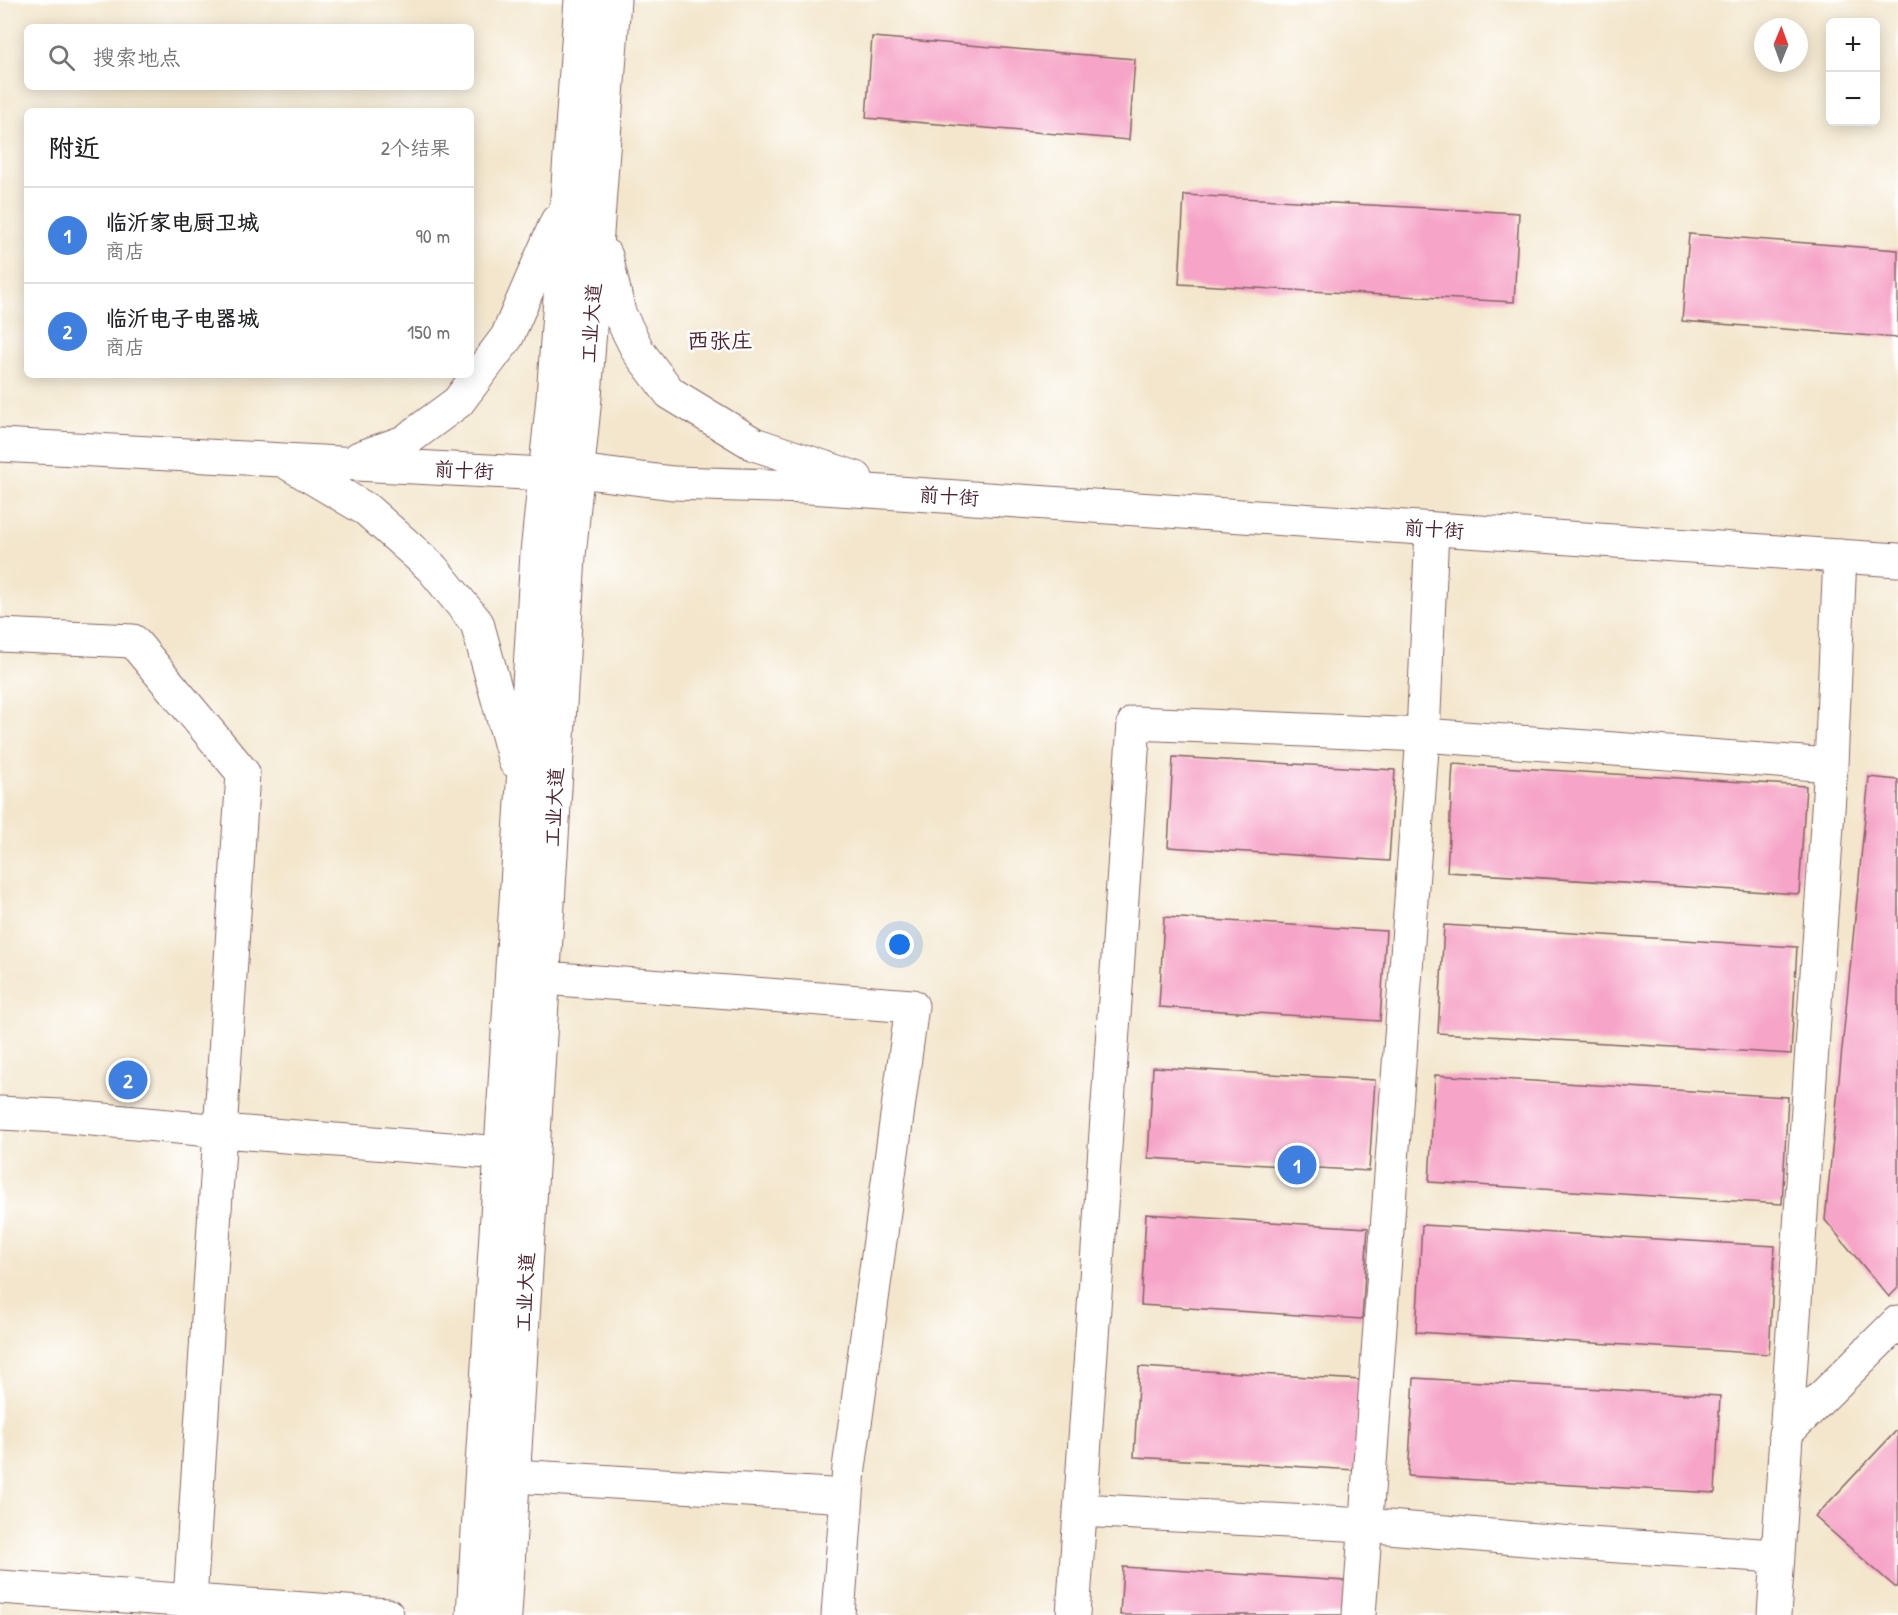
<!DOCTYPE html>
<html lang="zh">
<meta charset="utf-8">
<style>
body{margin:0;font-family:"Patrick Hand","LXGW WenKai TC",sans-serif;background:#f6f6f6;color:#202124}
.controls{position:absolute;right:18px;top:18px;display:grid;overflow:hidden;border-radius:9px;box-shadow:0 3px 15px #0003}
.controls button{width:54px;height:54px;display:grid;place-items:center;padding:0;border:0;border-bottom:2px solid #e0e0e0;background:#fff;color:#202124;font:30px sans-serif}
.compass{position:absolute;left:1754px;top:18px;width:54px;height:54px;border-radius:50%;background:#fff;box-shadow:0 3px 15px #0003;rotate:1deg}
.you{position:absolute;left:900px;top:945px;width:21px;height:21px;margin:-15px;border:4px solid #fff;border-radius:50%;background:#1a73e8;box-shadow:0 0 0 9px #1a73e833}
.badge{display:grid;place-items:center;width:39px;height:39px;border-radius:50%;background:#d1495b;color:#fff;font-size:20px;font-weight:700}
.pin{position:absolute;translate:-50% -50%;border:3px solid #fff;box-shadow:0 2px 6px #0006}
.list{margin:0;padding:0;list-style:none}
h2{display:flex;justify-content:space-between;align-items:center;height:78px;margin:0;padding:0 24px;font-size:26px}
h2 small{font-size:20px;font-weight:400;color:#757577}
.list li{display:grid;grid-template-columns:39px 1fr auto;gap:18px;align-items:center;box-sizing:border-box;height:96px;padding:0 24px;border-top:2px solid #e0e0e0}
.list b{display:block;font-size:22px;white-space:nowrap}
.list p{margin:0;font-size:20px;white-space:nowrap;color:#757577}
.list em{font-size:20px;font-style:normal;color:#757577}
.icon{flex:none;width:33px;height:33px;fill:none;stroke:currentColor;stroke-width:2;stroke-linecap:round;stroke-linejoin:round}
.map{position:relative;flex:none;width:1898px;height:1615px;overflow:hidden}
.search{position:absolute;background:#fff;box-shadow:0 3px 15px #0003;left:24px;top:24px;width:450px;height:66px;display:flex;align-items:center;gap:15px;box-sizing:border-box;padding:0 21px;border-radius:9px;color:#757577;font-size:22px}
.panel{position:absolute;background:#fff;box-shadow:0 3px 15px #0003;left:24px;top:108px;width:450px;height:270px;border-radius:9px}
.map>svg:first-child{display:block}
.building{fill:#f6a4c7}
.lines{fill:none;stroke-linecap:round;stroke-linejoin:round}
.minor-casing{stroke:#856563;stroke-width:35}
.major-casing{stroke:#856563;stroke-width:35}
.minor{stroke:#fff;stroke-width:33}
.major{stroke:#fff;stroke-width:33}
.labels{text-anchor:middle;stroke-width:5;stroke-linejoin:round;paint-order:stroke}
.street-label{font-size:20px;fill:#4a1f2b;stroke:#fff}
.quarter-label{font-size:22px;fill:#4a1f2b;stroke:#fff}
</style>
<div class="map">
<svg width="1898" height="1615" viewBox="0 0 1898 1615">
<rect width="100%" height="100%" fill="#fff"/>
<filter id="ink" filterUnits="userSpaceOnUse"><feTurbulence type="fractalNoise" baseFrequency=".0167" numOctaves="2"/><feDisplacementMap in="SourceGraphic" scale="12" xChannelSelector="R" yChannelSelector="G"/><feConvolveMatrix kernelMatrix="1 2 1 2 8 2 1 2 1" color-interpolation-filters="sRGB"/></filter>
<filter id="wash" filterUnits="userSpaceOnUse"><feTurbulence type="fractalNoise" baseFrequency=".008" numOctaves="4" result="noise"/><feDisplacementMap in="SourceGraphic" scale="24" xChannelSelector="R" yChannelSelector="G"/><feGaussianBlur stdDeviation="1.35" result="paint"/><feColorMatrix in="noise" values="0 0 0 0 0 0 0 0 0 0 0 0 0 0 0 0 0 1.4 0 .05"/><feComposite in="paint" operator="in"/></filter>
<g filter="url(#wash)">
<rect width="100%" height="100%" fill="#f3e6cc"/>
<g id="blocks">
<path class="building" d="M872,37L1135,59L1129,140L866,118Z
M1184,195L1519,213L1514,302L1179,284Z
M1689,234L1898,250V338L1682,321Z
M1173,757L1395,770L1389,861L1168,847Z
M1453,764L1806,786L1799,894L1447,872Z
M1869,777L1898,780V1288L1889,1297L1825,1220Z
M1164,917L1386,931L1380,1021L1159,1007Z
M1444,925L1797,947L1791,1054L1438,1033Z
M1153,1067L1375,1080L1369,1171L1148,1158Z
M1435,1075L1788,1097L1782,1204L1429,1182Z
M1146,1214L1368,1228L1362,1319L1141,1305Z
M1422,1225L1775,1246L1769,1354L1416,1332Z
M1139,1367L1361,1380L1355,1470L1134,1457Z
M1414,1378L1720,1396L1715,1493L1408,1476Z
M1898,1429V1587H1895L1815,1517Z
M1123,1567L1345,1581L1343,1615H1120Z"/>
</g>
</g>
<g filter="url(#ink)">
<use href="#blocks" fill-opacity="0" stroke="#856563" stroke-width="1.5"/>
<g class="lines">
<g class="minor-casing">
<path id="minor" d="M0,635L133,641L243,773L190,1600
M544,978L912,1006L849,1468L838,1615
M0,1113L60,1116L221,1131L501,1153
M1785,1434L1898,1322
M514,1476L847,1496
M1080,1510L1365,1525L1572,1543L1777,1556
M0,1587L387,1615
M1073,1615L1134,723L1423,735L1831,765
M1359,1615L1423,735L1432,529
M1774,1615L1831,765L1840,556"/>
</g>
<g class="major-casing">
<path id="major" d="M606,256L619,313L638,351L670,393L754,444L856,478
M0,445L545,474L578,471L673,483L809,487L1898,560
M359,458L404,442L458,402L507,337L557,221
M286,462L367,510L432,568L477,623L515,761
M473,1615L537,553L553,398L581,0
M505,1615L569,556L585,397L614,0"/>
</g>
<use href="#minor" class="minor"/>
<use href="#major" class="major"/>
</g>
</g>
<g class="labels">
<g class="street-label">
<text transform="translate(591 323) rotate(-86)" y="7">工业大道</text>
<text transform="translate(464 470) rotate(3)" y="7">前十街</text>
<text transform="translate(949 496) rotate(4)" y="7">前十街</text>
<text transform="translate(1434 529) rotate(4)" y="7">前十街</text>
<text transform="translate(554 807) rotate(-87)" y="7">工业大道</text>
<text transform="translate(525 1292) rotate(-87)" y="7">工业大道</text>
</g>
<g class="quarter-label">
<text x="720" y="348">西张庄</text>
</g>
</g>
</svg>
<div class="controls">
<button>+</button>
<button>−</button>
</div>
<svg class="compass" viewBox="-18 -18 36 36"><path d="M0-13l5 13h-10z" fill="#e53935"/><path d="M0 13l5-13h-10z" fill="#757577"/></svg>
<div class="you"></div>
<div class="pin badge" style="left:1297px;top:1165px;background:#3f7fe0">1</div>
<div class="pin badge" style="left:128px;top:1080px;background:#3f7fe0">2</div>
<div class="search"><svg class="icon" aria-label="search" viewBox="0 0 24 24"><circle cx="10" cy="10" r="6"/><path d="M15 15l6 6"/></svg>搜索地点</div>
<section class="panel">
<h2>附近<small>2个结果</small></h2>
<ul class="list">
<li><span class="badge" style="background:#3f7fe0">1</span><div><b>临沂家电厨卫城</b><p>商店</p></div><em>90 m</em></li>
<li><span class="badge" style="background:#3f7fe0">2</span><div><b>临沂电子电器城</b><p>商店</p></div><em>150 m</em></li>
</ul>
</section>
</div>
